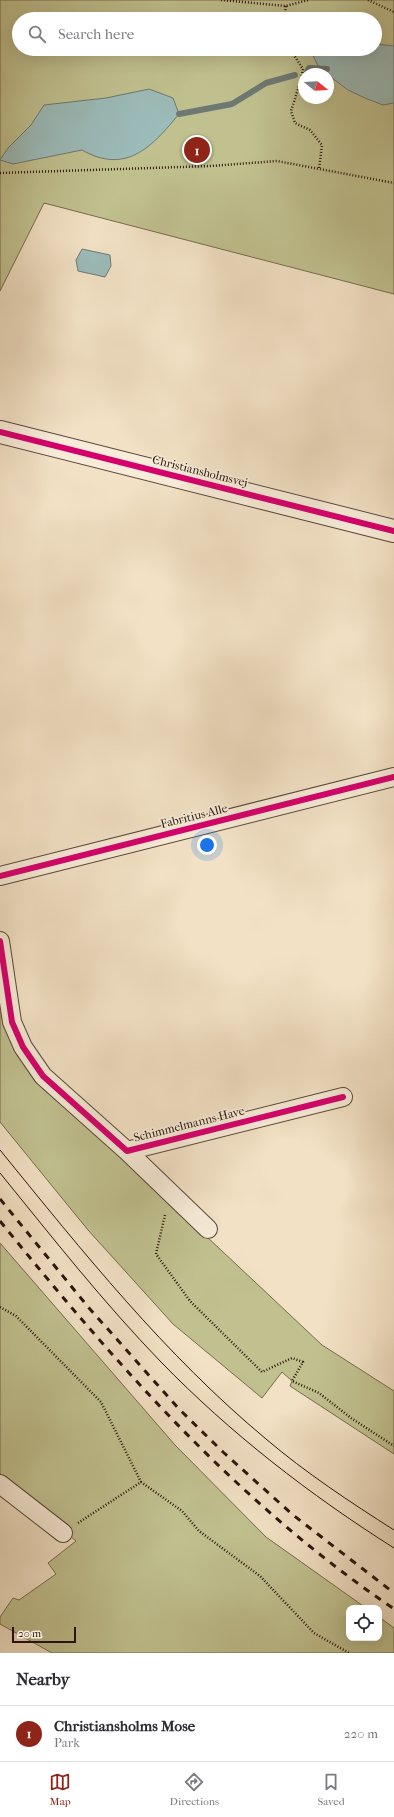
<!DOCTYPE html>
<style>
body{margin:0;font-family:"IM FELL French Canon",serif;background:#f7f7f7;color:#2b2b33}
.controls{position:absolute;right:12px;bottom:12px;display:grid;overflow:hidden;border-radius:8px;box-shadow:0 4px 16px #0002}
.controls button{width:36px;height:36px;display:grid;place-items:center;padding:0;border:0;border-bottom:1px solid #e1e1e2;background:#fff;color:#2b2b33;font:20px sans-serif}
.compass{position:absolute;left:298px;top:68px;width:36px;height:36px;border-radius:50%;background:#fff;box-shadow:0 4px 16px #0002;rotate:108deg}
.scale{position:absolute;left:12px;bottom:10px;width:64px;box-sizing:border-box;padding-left:4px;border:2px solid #2a150b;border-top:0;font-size:11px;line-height:14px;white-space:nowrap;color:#2a150b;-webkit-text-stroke:3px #f7ecd9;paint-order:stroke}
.you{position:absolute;left:207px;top:845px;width:14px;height:14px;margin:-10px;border:3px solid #fff;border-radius:50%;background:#1a73e8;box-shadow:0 0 0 6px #1a73e833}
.badge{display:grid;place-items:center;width:26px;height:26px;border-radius:50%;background:#8f2418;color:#fff;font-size:13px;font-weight:700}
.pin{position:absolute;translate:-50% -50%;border:2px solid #fff;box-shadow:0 1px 4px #0006}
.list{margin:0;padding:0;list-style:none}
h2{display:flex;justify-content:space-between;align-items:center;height:52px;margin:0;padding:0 16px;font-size:17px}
h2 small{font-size:13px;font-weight:400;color:#7c7c81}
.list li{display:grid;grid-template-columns:26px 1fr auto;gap:12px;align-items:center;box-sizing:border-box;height:56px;padding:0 16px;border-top:1px solid #e1e1e2}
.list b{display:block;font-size:15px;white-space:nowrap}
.list p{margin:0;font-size:13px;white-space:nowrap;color:#7c7c81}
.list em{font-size:13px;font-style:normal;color:#7c7c81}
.icon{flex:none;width:22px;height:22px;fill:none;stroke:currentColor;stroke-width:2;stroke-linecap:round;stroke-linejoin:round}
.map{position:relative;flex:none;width:394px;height:1653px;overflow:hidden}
.search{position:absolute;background:#fff;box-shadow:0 4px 16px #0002;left:12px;right:12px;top:12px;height:44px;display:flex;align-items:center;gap:10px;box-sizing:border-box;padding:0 14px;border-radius:22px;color:#7c7c81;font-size:15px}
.sheet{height:108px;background:#fff}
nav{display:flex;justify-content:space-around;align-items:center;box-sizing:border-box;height:56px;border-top:1px solid #e1e1e2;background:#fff;font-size:11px;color:#7c7c81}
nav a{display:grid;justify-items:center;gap:2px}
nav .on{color:#8f2418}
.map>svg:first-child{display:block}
.green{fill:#c1c190;stroke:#766b4e;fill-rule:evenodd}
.water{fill:#9cbcba;stroke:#6e7974}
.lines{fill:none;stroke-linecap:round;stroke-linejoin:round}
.stream{stroke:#6e7974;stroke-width:6}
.minor-casing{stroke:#5c483a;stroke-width:20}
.tertiary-casing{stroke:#5c483a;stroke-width:24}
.path{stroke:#2a150b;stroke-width:2.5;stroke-dasharray:1 2;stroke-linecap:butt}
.minor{stroke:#f7ecd9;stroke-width:18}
.tertiary{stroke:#f7ecd9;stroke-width:22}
.tram{stroke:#2a150b;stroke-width:1}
.rail{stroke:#2a150b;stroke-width:3;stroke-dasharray:7 7;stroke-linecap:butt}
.cycleway-casing{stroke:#f7ecd9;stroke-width:8}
.cycleway{stroke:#d6006c;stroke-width:6}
.labels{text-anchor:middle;stroke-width:3;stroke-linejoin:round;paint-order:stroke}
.street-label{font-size:12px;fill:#2a150b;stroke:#f7ecd9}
</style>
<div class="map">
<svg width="394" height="1653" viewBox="0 0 394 1653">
<rect width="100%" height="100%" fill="#f2e1c5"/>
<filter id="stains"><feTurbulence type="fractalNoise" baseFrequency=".005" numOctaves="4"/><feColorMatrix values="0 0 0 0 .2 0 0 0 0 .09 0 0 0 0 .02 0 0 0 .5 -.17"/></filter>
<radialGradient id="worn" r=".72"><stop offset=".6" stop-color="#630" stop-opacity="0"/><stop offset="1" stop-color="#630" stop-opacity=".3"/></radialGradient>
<path class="green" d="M0,0H394V294L44,203L0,291ZM19,19H375V49H19ZM304,74H328V98H304Z
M0,1012H2L17,1055L42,1088L122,1157L322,1345L394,1391V1454L290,1386L292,1381L282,1372L262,1398L173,1324L88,1230L0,1122Z
M0,1243L175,1445L266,1537L366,1608H349V1638H379V1617L394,1628V1653H52L0,1624V1617L13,1598L19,1600L56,1574L48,1563L76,1541L0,1477Z"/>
<path class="water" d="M375,44L394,46V103L383,105L365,98L348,90L319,68L310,49H375Z
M149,89L173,98L179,114C152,147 126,175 82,150L13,164L0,160L8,148L31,125L44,105L106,98Z
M82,249L110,255L111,266L105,277L78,271L76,260Z"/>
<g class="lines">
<path class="stream" d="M306,74L309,68L327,69
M179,114L232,104L266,83L295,75"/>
<g class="minor-casing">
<path id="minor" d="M0,876L394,777
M0,941L12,1022L23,1047L43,1076L127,1151L343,1097
M127,1151L208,1229
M0,1484L63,1533"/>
</g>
<g class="tertiary-casing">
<path id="tertiary" d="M0,432L394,531"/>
</g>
<path class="path" d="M221,0L286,6L308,0
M368,0L394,12
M284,19L286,6
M290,49L303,69L301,80L291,111L295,123L310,130L322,145L319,169
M0,173L211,166L277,161L394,183
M165,1215L156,1254L190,1301L262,1372L292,1358L303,1362L292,1381L319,1393L351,1418L394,1446
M0,1307L16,1316L101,1402L141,1482
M78,1523L141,1482L182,1511L199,1531L260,1576L314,1633L349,1653"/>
<use href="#minor" class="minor"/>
<use href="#tertiary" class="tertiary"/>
<path class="tram" d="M0,1150C83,1252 165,1355 266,1439C306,1473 350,1502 394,1530
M0,1173C52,1237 103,1302 161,1362C230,1433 310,1495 394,1548"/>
<path class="rail" d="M0,1199L89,1308L179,1409L223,1452L293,1515L394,1593
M0,1221C119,1368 237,1502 394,1609"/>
<g class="cycleway-casing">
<path id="cycleway" d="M0,432L394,531
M0,876L394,777
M0,941L12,1022L23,1047L43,1076L127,1151L343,1097"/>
</g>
<use href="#cycleway" class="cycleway"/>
</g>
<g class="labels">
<g class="street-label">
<text transform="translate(200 471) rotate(14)" y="4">Christiansholmsvej</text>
<text transform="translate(194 816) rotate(-14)" y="4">Fabritius Alle</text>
<text transform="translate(189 1124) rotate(-14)" y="4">Schimmelmanns Have</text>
</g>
</g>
<rect width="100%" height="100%" filter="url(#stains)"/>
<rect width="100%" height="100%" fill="url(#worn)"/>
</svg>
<div class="controls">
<button><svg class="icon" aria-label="locate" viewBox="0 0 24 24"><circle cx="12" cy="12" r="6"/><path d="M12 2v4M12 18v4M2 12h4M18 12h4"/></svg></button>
</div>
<svg class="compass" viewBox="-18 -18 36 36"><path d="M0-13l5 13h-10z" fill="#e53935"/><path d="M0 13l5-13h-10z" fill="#7c7c81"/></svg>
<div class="scale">20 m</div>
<div class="you"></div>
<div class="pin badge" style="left:197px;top:150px">1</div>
<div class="search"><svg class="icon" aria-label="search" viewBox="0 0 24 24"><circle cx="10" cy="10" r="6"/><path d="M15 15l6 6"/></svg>Search here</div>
</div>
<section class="sheet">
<h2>Nearby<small></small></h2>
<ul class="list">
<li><span class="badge">1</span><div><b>Christiansholms Mose</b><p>Park</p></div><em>220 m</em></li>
</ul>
</section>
<nav>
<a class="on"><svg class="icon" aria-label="map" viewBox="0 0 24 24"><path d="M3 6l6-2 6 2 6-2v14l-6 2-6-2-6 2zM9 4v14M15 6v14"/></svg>Map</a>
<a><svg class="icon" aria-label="directions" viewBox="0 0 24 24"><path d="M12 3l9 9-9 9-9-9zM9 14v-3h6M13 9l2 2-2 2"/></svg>Directions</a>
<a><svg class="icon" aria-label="saved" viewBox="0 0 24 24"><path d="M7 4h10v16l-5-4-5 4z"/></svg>Saved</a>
</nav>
